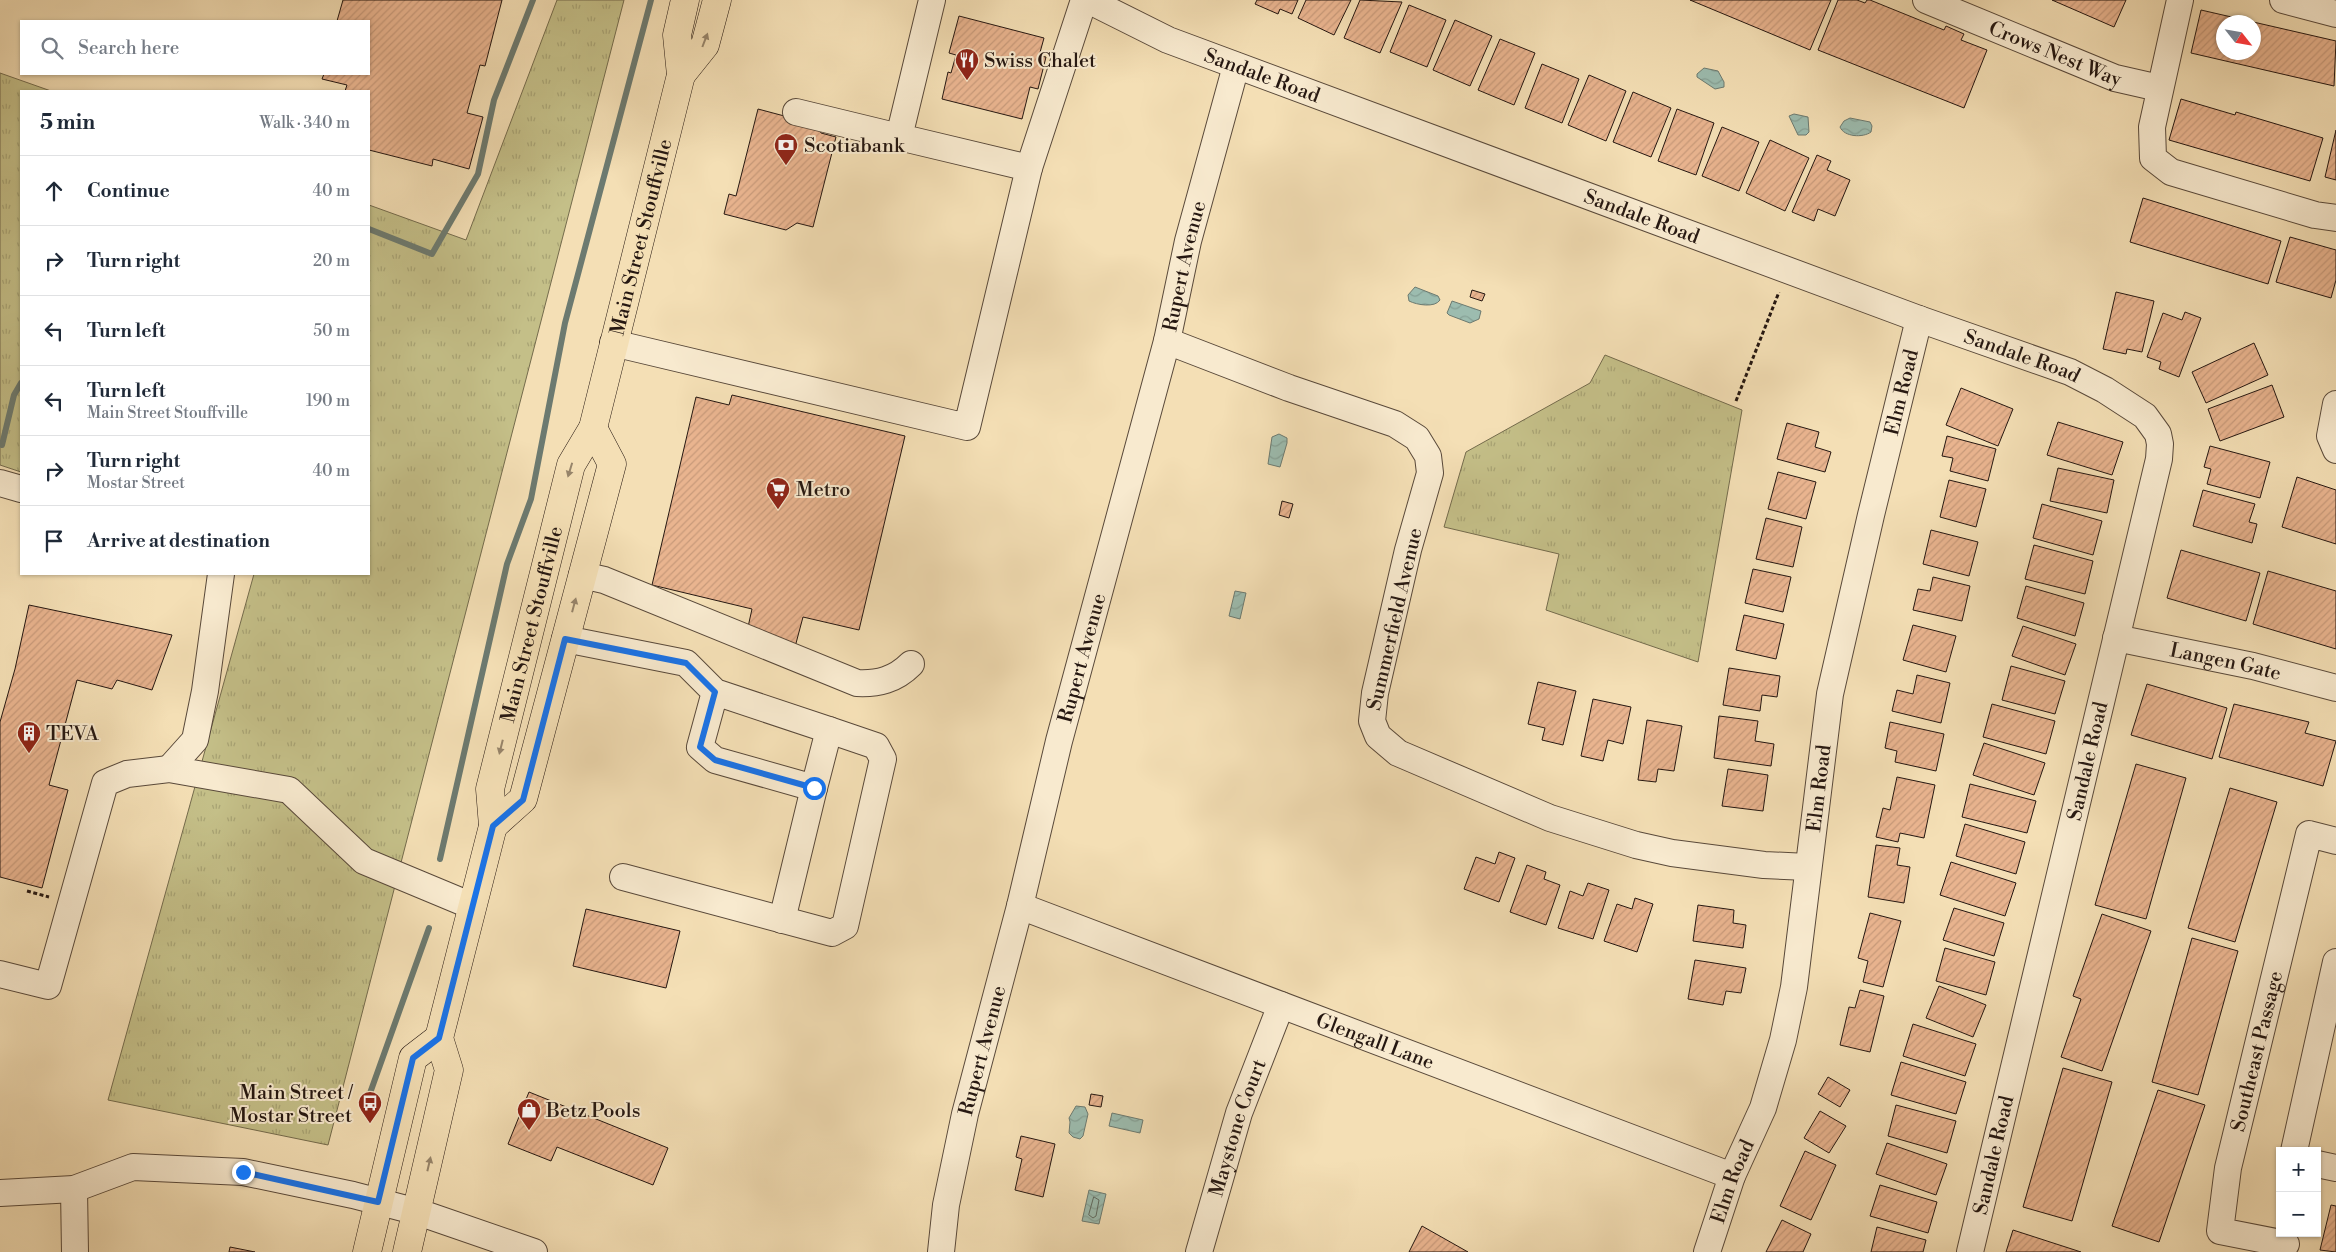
<!DOCTYPE html>
<meta charset="utf-8">
<style>
body{margin:0;font-family:"Libre Bodoni",serif;background:#f6f6f7;color:#1f2937}
.controls{position:absolute;right:15px;bottom:15px;display:grid;overflow:hidden;border-radius:0px;box-shadow:0 1px 4px #0004}
.controls button{width:45px;height:45px;display:grid;place-items:center;padding:0;border:0;border-bottom:1px solid #e0e1e3;background:#fff;color:#1f2937;font:25px sans-serif}
.compass{position:absolute;left:2216px;top:15px;width:45px;height:45px;border-radius:50%;background:#fff;box-shadow:0 1px 4px #0004;rotate:121deg}
.stop{position:absolute;width:15px;height:15px;margin:-11px;border:4px solid #1a73e8;border-radius:50%;background:#fff}
.stop.end{background:#1a73e8;border-color:#fff;box-shadow:0 1px 5px #0008}
.list{margin:0;padding:0;list-style:none}
h2{display:flex;justify-content:space-between;align-items:center;height:65px;margin:0;padding:0 20px;font-size:21px}
h2 small{font-size:16px;font-weight:400;color:#747a83}
.list li{display:grid;grid-template-columns:32px 1fr auto;gap:15px;align-items:center;box-sizing:border-box;height:70px;padding:0 20px;border-top:1px solid #e0e1e3}
.list b{display:block;font-size:19px;white-space:nowrap}
.list p{margin:0;font-size:16px;white-space:nowrap;color:#747a83}
.list em{font-size:16px;font-style:normal;color:#747a83}
.icon{flex:none;width:28px;height:28px;fill:none;stroke:currentColor;stroke-width:2;stroke-linecap:round;stroke-linejoin:round}
.map{position:relative;flex:none;width:2336px;height:1252px;overflow:hidden}
.search{position:absolute;background:#fff;box-shadow:0 1px 4px #0004;left:20px;top:20px;width:350px;height:55px;display:flex;align-items:center;gap:12px;box-sizing:border-box;padding:0 18px;border-radius:0px;color:#747a83;font-size:19px}
.panel{position:absolute;background:#fff;box-shadow:0 1px 4px #0004;left:20px;top:90px;width:350px;height:485px;border-radius:0px}
.map>svg:first-child{display:block}
.grass{fill:url(#grass-tufts);stroke:#746b4c}
.water{fill:url(#water-waves);stroke:#6c7a70}
.lines{fill:none;stroke-linecap:round;stroke-linejoin:round}
.shore{stroke:#606a60;stroke-width:1}
.stream{stroke:#6c7a70;stroke-width:6}
.building{fill:url(#building-hatch);stroke:#251711;fill-rule:evenodd}
.minor-casing{stroke:#59493a;stroke-width:28}
.major-casing{stroke:#251711;stroke-width:29}
.path{stroke:#251711;stroke-width:3;stroke-dasharray:4 2.5;stroke-linecap:butt}
.minor{stroke:#f8eacf;stroke-width:26}
.major{stroke:#f4dfb5;stroke-width:28}
.oneway{fill:#97856b}
.route{stroke:#1a73e8;stroke-width:6}
.labels{text-anchor:middle;stroke-width:4;stroke-linejoin:round;paint-order:stroke}
.street-label{font-size:20px;fill:#251711;stroke:#f8eacf}
.poi-label{font-size:20px;fill:#251711;stroke:#f8eacf;text-anchor:start}
</style>
<div class="map">
<svg width="2336" height="1252" viewBox="0 0 2336 1252">
<defs>
<pattern id="grass-tufts" width="24" height="20" patternUnits="userSpaceOnUse" patternTransform="scale(1.25)"><rect width="24" height="20" fill="#c4bf88"/><path d="M3 7l-1-3M5 7V3M7 7l1-3M15 17l-1-3M17 17v-4M19 17l1-3" fill="none" stroke="#a8a374"/></pattern>
<pattern id="water-waves" width="16" height="10" patternUnits="userSpaceOnUse" patternTransform="scale(1.25)"><rect width="16" height="10" fill="#9cbcaf"/><path d="M0 5q4-4 8 0t8 0" fill="none" stroke="#86a196"/></pattern>
<pattern id="building-hatch" width="6" height="6" patternUnits="userSpaceOnUse" patternTransform="scale(1.25)"><rect width="6" height="6" fill="#e9b48f"/><path d="M-1 1l2-2M0 6l6-6M5 7l2-2" fill="none" stroke="#c89a7a"/></pattern>
</defs>
<rect width="100%" height="100%" fill="#f4dfb5"/>
<filter id="stains"><feTurbulence type="fractalNoise" baseFrequency=".004" numOctaves="4"/><feColorMatrix values="0 0 0 0 .2 0 0 0 0 .09 0 0 0 0 .02 0 0 0 .5 -.17"/></filter>
<radialGradient id="worn" r=".72"><stop offset=".6" stop-color="#630" stop-opacity="0"/><stop offset="1" stop-color="#630" stop-opacity=".3"/></radialGradient>
<path class="grass" d="M557,0H624L328,1145L108,1100L254,574H369V205L466,240Z
M0,73L51,91H21V472L0,465Z
M1605,355L1742,410L1698,662L1546,610L1559,554L1444,527L1466,452L1590,383Z"/>
<path class="water" d="M1704,68L1718,71L1724,82V87L1715,89L1697,77V74Z
M1794,114L1808,117L1809,132L1806,135H1798L1789,116Z
M1850,118L1870,122L1872,126L1871,132C1863,138 1844,137 1840,127L1844,121Z
M1415,287L1438,296L1440,300C1435,308 1417,305 1409,301L1408,295Z
M1452,301L1481,311L1479,319L1470,323L1449,315L1447,313Z
M1279,434L1287,438V443L1280,467L1268,464L1272,437Z
M1235,591L1246,593L1240,619L1229,616Z
M1076,1106L1085,1107L1088,1114L1083,1136L1080,1139L1073,1137L1069,1133L1070,1122L1069,1118Z
M1112,1113L1143,1120L1140,1133L1109,1126Z
M1089,1190L1106,1194L1099,1224L1082,1221Z"/>
<g class="lines">
<path class="shore" d="M1094,1197L1099,1200L1096,1216L1093,1218L1089,1215Z"/>
<path class="stream" d="M369,229L432,254L478,174L494,100L533,0
M2,445L14,395L21,383
M440,859L507,564L531,499L565,323L651,0
M369,1096L429,928"/>
</g>
<path class="building" d="M343,0H502L485,66L480,65L467,113L483,117L469,169L433,159L432,166L369,150V91H345L347,85L322,79L324,74H369V21H337Z
M1257,0H1298L1292,14L1280,9L1278,14L1255,4Z
M1306,0H1351L1334,35L1298,18Z
M1360,0L1402,2L1380,53L1344,38Z
M1690,0H1831L1810,50Z
M1838,0H1857L1865,3L1867,0H1870L1944,30L1946,26L1964,34L1961,40L1987,50L1964,108L1818,50Z
M2052,0H2126L2114,27Z
M1409,5L1446,20L1427,67L1390,52Z
M2201,10L2336,41L2334,86L2191,53ZM2224,22H2254V52H2224Z
M959,16L1044,38L1039,56L1046,57L1038,89L1030,87L1022,119L942,99L948,72L951,73L956,55L949,53Z
M1455,20L1492,36L1470,86L1433,70Z
M1500,39L1535,53L1514,105L1478,90Z
M1542,64L1579,79L1562,123L1525,108Z
M1589,75L1626,91L1606,141L1568,125Z
M1633,92L1671,108L1651,157L1613,142Z
M2181,99L2235,115L2236,112L2323,138L2310,181L2169,140Z
M758,109L818,125L821,133L836,137L813,227L797,223L786,230L724,214L729,194L736,196Z
M1677,109L1714,123L1696,175L1658,161Z
M1722,127L1759,142L1739,191L1702,176Z
M2336,130V180L2325,177Z
M1770,140L1809,158L1785,211L1746,193Z
M1817,155L1831,161L1827,170L1850,180L1835,216L1818,209L1814,221L1792,212Z
M2143,198L2281,241L2268,284L2130,242Z
M2290,237L2336,250V280L2331,298L2276,282Z
M1472,290L1485,294L1482,301L1470,297Z
M2116,292L2154,301L2142,352L2127,349L2126,354L2103,349Z
M2185,312L2201,318L2179,377L2159,369L2161,362L2147,357L2163,313L2182,320Z
M2254,343L2268,375L2206,403L2192,372Z
M2272,385L2284,417L2220,441L2208,409Z
M1961,388L2013,409L1998,446L1946,425Z
M732,395L905,436L859,630L803,617L795,647L746,636L752,609L652,585L696,397L729,405Z
M2058,422L2123,442L2112,475L2047,455Z
M1787,423L1819,432L1815,447L1831,452L1825,472L1777,459Z
M1947,436L1996,449L1988,481L1950,471L1953,458L1942,456Z
M2210,446L2270,462L2260,498L2207,484L2211,469L2204,467Z
M2058,468L2114,480L2107,513L2050,501Z
M1778,472L1816,482L1806,519L1768,509Z
M2297,477L2336,490V544L2282,527Z
M1949,480L1986,489L1976,527L1940,517Z
M2203,490L2255,504L2249,522L2257,524L2252,543L2193,526Z
M1282,501L1293,504L1289,518L1279,515Z
M2042,504L2102,521L2093,555L2033,538Z
M1766,518L1802,527L1793,567L1756,559Z
M1931,530L1978,542L1969,576L1923,564Z
M2034,545L2093,561L2085,594L2025,579Z
M2181,550L2260,573L2246,621L2167,598Z
M1753,569L1791,577L1783,612L1745,603Z
M2268,571L2336,591V649L2253,624Z
M1933,577L1970,586L1962,621L1913,610L1918,589L1930,591Z
M2026,586L2084,603L2075,636L2017,618Z
M29,605L172,635L152,690L117,680L112,689L77,680L49,785L68,790L42,888L0,877V722L15,669Z
M1744,615L1784,624L1776,659L1736,650Z
M1913,625L1956,636L1946,672L1903,660Z
M2023,626L2076,644L2065,675L2012,656Z
M2011,666L2065,681L2055,714L2002,700Z
M1729,668L1780,676L1777,697L1762,695L1760,711L1723,705Z
M1917,675L1950,683L1941,723L1892,711L1897,690L1913,694Z
M1538,682L1576,691L1563,745L1542,740L1545,728L1528,724Z
M2147,684L2227,708L2212,759L2131,735Z
M1593,699L1631,707L1623,744L1608,740L1603,761L1581,756Z
M1992,704L2055,721L2046,754L1983,737Z
M2234,704L2309,722L2305,733L2336,741L2323,786L2219,757Z
M1719,716L1758,721L1755,741L1774,744L1771,766L1714,758Z
M1647,720L1682,726L1674,771L1658,769L1656,782L1638,780Z
M1890,722L1944,734L1936,771L1895,762L1897,751L1885,748Z
M1984,743L2045,763L2034,795L1973,775Z
M2136,764L2186,778L2146,919L2095,905Z
M1728,769L1768,775L1763,811L1722,806Z
M1897,777L1935,785L1924,838L1900,833L1898,842L1876,837L1883,808L1890,810Z
M1970,784L2036,801L2027,833L1962,817Z
M2230,788L2277,802L2235,942L2188,928Z
M1965,824L2025,842L2016,874L1956,856Z
M1876,845L1900,848L1897,865L1910,867L1904,903L1868,897Z
M1499,852L1515,858L1499,902L1464,889L1476,857L1495,864Z
M1951,862L2016,883L2005,916L1940,895Z
M1527,865L1546,872L1544,879L1560,885L1546,925L1510,912Z
M1588,883L1609,890L1593,939L1558,928L1570,891L1583,896Z
M1635,898L1653,904L1637,952L1604,941L1617,904L1632,909Z
M1698,905L1734,910L1733,923L1746,925L1743,948L1693,941Z
M1954,908L2004,923L1994,956L1943,940Z
M586,909L680,931L666,988L573,966Z
M1870,913L1901,921L1883,987L1863,982L1868,961L1858,958Z
M2102,914L2151,931L2102,1071L2061,1057L2081,999L2073,996Z
M2192,938L2238,951L2198,1095L2152,1082Z
M1945,948L1995,962L1986,995L1936,981Z
M1695,960L1746,968L1741,993L1726,991L1723,1005L1688,999Z
M1939,986L1986,1005L1973,1037L1926,1018Z
M1860,990L1884,996L1870,1052L1840,1045L1849,1007L1855,1008Z
M1913,1024L1976,1044L1965,1076L1903,1056Z
M1901,1062L1966,1082L1956,1114L1891,1095Z
M2063,1068L2112,1082L2072,1221L2023,1207Z
M1828,1077L1850,1090L1840,1107L1818,1094Z
M2158,1090L2205,1105L2159,1242L2112,1226Z
M529,1092L668,1148L653,1185L557,1147L551,1161L508,1144Z
M1091,1094L1103,1096L1101,1107L1089,1105Z
M1896,1105L1956,1121L1947,1153L1888,1136Z
M1820,1111L1846,1126L1829,1153L1804,1138Z
M1021,1136L1055,1144L1043,1197L1015,1190L1022,1159L1016,1157Z
M1887,1143L1947,1164L1936,1195L1876,1174Z
M1805,1151L1836,1165L1811,1220L1780,1206Z
M1880,1185L1937,1202L1928,1233L1870,1216Z
M2331,1205L2336,1206V1252L2320,1250Z
M1782,1220L1811,1234L1803,1252H1766Z
M1422,1226L1468,1252H1409Z
M1877,1227L1926,1240L1923,1252H1871Z
M2013,1230L2081,1252H2006Z
M230,1247L255,1252H229Z"/>
<g class="lines">
<g class="minor-casing">
<g id="minor">
<path id="s1" d="M1088,0L1168,40L1919,319L2070,372L2105,390L2145,416L2158,434L2160,444L2159,459L1970,1252"/>
<path id="s2" d="M1926,0L2115,78L2159,88"/>
<path d="M2180,0L2152,127L2153,158L2171,172L2315,215L2336,218"/>
<path d="M2283,0L2336,14"/>
<path d="M796,112L899,137"/>
<path d="M1029,168L1084,0"/>
<path d="M1167,341L1289,388L1395,424L1417,438L1428,456L1430,473L1408,550L1375,693L1372,721L1378,736L1398,753L1550,818L1636,845L1672,853L1764,865L1808,867"/>
<path d="M613,343L967,427L1029,168L899,137L932,0"/>
<path d="M2336,404L2330,436L2336,450"/>
<path d="M0,483L21,489"/>
<path d="M582,575L604,580L857,683C878,684 895,680 911,664"/>
<path id="s3" d="M2116,638L2253,666L2336,688"/>
<path d="M565,639L686,663L715,692L700,747L715,760L814,788L829,730L715,692"/>
<path d="M169,769L195,740L205,691L221,574"/>
<path d="M623,877L832,933L845,926L883,759L876,746L829,730"/>
<path id="s4" d="M1020,906L1732,1176"/>
<path d="M782,920L814,788"/>
<path d="M0,974L48,986L105,783L127,774L169,769L289,790L364,861L472,906"/>
<path d="M2294,1151L2336,962"/>
<path d="M2317,1164L2336,1168"/>
<path d="M74,1189L75,1252"/>
<path d="M0,1193L74,1189L133,1167L243,1172L353,1195L418,1212L534,1252"/>
<path id="s5" d="M2286,1244L2220,1231L2228,1168L2309,834L2336,841"/>
<path id="s6" d="M941,1252L946,1205L965,1114L1020,906L1059,741L1167,341L1188,241L1236,66"/>
<path id="s7" d="M1199,1252L1239,1113L1281,1005"/>
<path id="s8" d="M1707,1252L1732,1176L1763,1108L1783,1040L1794,987L1830,694L1871,515L1919,319"/>
</g>
</g>
<g class="major-casing">
<g id="major">
<path d="M681,75L705,45L717,0"/>
<path d="M493,826L523,799L612,464L593,428"/>
<path d="M367,1252L413,1058L439,1038"/>
<path id="s9" d="M407,1252L449,1070L439,1038L493,826L490,789L571,465L593,428L681,75L677,35L685,0"/>
</g>
</g>
<path class="path" d="M1736,401L1779,292
M27,891L49,897"/>
<use href="#minor" class="minor"/>
<use href="#major" class="major"/>
</g>
<defs><path id="oneway-solid" d="M-6-.8H1V-3.2L6.5 0L1 3.2V.8H-6Z" transform="scale(1.25)"/></defs>
<g class="oneway">
<use href="#oneway-solid" transform="translate(705 40) rotate(-69)"/>
<use href="#oneway-solid" transform="translate(570 470) rotate(107)"/>
<use href="#oneway-solid" transform="translate(574 605) rotate(-75)"/>
<use href="#oneway-solid" transform="translate(501 747) rotate(104)"/>
<use href="#oneway-solid" transform="translate(429 1164) rotate(-77)"/>
</g>
<g class="lines">
<path class="route" d="M243,1172L378,1202L413,1058L439,1038L493,826L523,800L565,639L686,663L715,692L700,747L715,760L814,788"/>
</g>
<defs>
<g id="restaurant-pin" transform="scale(1.25)"><path d="M0 17L-7.5 6A9.5 9.5 0 1 1 7.5 6Z" fill="#8f2418" stroke="#f8eacf"/><path d="M-5-6h1v4h1v-4h1v4h1v-4h1v5L-1.5 .5V6h-2V.5L-5-1ZM5-6V6H3V1.5H1.5Q1.5-4 5-6Z" fill="#fff"/></g>
<g id="bank-pin" transform="scale(1.25)"><path d="M0 17L-7.5 6A9.5 9.5 0 1 1 7.5 6Z" fill="#8f2418" stroke="#f8eacf"/><path d="M-6-4H6V4H-6ZM0-2.3a2.3 2.3 0 1 0 0 4.6a2.3 2.3 0 1 0 0-4.6Z" fill="#fff"/></g>
<g id="supermarket-pin" transform="scale(1.25)"><path d="M0 17L-7.5 6A9.5 9.5 0 1 1 7.5 6Z" fill="#8f2418" stroke="#f8eacf"/><path d="M-6-5.5h2.5l.6 2H6L4.5 2H-2.5L-4.4-4H-6ZM-1.5 3.2a1.3 1.3 0 1 0 .1 0ZM3 3.2a1.3 1.3 0 1 0 .1 0Z" fill="#fff"/></g>
<g id="building-pin" transform="scale(1.25)"><path d="M0 17L-7.5 6A9.5 9.5 0 1 1 7.5 6Z" fill="#8f2418" stroke="#f8eacf"/><path d="M-4-6H4V6H1V3H-1V6H-4ZM-2.5-4.3h1.7v1.8h-1.7ZM.8-4.3h1.7v1.8H.8ZM-2.5-1h1.7V.8h-1.7ZM.8-1h1.7V.8H.8Z" fill="#fff"/></g>
<g id="bus-pin" transform="scale(1.25)"><path d="M0 17L-7.5 6A9.5 9.5 0 1 1 7.5 6Z" fill="#8f2418" stroke="#f8eacf"/><path d="M-5-6H5V4H4V6H2V4H-2V6H-4V4H-5ZM-3.5-4V0h7V-4ZM-3.5 1.2v1.5H-2V1.2ZM2 1.2v1.5H3.5V1.2Z" fill="#fff"/></g>
<g id="shop-pin" transform="scale(1.25)"><path d="M0 17L-7.5 6A9.5 9.5 0 1 1 7.5 6Z" fill="#8f2418" stroke="#f8eacf"/><path d="M-5-2.5h2.3a2.7 3.5 0 0 1 5.4 0H5L5.5 6h-11ZM-1.5-2.5h3a1.5 2.3 0 0 0-3 0Z" fill="#fff"/></g>
</defs>
<g fill-rule="evenodd">
<use href="#restaurant-pin" x="967" y="60"/>
<use href="#bank-pin" x="786" y="145"/>
<use href="#supermarket-pin" x="778" y="489"/>
<use href="#building-pin" x="29" y="733"/>
<use href="#bus-pin" x="370" y="1103"/>
<use href="#shop-pin" x="529" y="1110"/>
</g>
<g class="labels">
<g class="street-label">
<text dy="7" stroke="none"><textPath href="#s2" startOffset="140">Crows Nest Way</textPath></text>
<text dy="7" stroke="none"><textPath href="#s1" startOffset="190">Sandale Road</textPath></text>
<text dy="7" stroke="none"><textPath href="#s1" startOffset="595">Sandale Road</textPath></text>
<text dy="7" stroke="none"><textPath href="#s9" startOffset="1050">Main Street Stouffville</textPath></text>
<text dy="7" stroke="none"><textPath href="#s6" startOffset="1016">Rupert Avenue</textPath></text>
<text dy="7" stroke="none"><textPath href="#s1" startOffset="1000">Sandale Road</textPath></text>
<text dy="7" stroke="none"><textPath href="#s8" startOffset="885">Elm Road</textPath></text>
<text transform="translate(1394 619) rotate(-77)" y="7">Summerfield Avenue</text>
<text dy="7" stroke="none"><textPath href="#s9" startOffset="646">Main Street Stouffville</textPath></text>
<text dy="7" stroke="none"><textPath href="#s6" startOffset="611">Rupert Avenue</textPath></text>
<text dy="7" stroke="none"><textPath href="#s3" startOffset="112">Langen Gate</textPath></text>
<text transform="translate(2087 761) rotate(-77)" y="7">Sandale Road</text>
<text dy="7" stroke="none"><textPath href="#s8" startOffset="480">Elm Road</textPath></text>
<text dy="7" stroke="none"><textPath href="#s4" startOffset="380">Glengall Lane</textPath></text>
<text dy="7" stroke="none"><textPath href="#s6" startOffset="206">Rupert Avenue</textPath></text>
<text dy="7" stroke="none"><textPath href="#s5" startOffset="251">Southeast Passage</textPath></text>
<text dy="7" stroke="none"><textPath href="#s7" startOffset="130">Maystone Court</textPath></text>
<text transform="translate(1993 1155) rotate(-77)" y="7">Sandale Road</text>
<text dy="7" stroke="none"><textPath href="#s8" startOffset="75">Elm Road</textPath></text>
</g>
<g class="poi-label">
<text x="984" y="67">Swiss Chalet</text>
<text x="804" y="152">Scotiabank</text>
<text x="796" y="496">Metro</text>
<text x="46" y="740">TEVA</text>
<text x="352" y="1099" text-anchor="end">Main Street /<tspan x="352" dy="23">Mostar Street</tspan></text>
<text x="546" y="1117">Betz Pools</text>
</g>
</g>
<rect width="100%" height="100%" filter="url(#stains)"/>
<rect width="100%" height="100%" fill="url(#worn)"/>
</svg>
<div class="controls">
<button>+</button>
<button>−</button>
</div>
<svg class="compass" viewBox="-18 -18 36 36"><path d="M0-13l5 13h-10z" fill="#e53935"/><path d="M0 13l5-13h-10z" fill="#747a83"/></svg>
<div class="stop" style="left:814px;top:788px"></div>
<div class="stop end" style="left:243px;top:1172px"></div>
<div class="search"><svg class="icon" aria-label="search" viewBox="0 0 24 24"><circle cx="10" cy="10" r="6"/><path d="M15 15l6 6"/></svg>Search here</div>
<section class="panel">
<h2>5 min<small>Walk · 340 m</small></h2>
<ul class="list">
<li><svg class="icon" aria-label="ahead" viewBox="0 0 24 24"><path d="M12 20V5M6 11l6-6 6 6"/></svg><div><b>Continue</b></div><em>40 m</em></li>
<li><svg class="icon" aria-label="right" viewBox="0 0 24 24"><path d="M7 20v-9h11M14 6l5 5-5 5"/></svg><div><b>Turn right</b></div><em>20 m</em></li>
<li><svg class="icon" aria-label="left" viewBox="0 0 24 24"><path d="M17 20v-9H6M10 6l-5 5 5 5"/></svg><div><b>Turn left</b></div><em>50 m</em></li>
<li><svg class="icon" aria-label="left" viewBox="0 0 24 24"><path d="M17 20v-9H6M10 6l-5 5 5 5"/></svg><div><b>Turn left</b><p>Main Street Stouffville</p></div><em>190 m</em></li>
<li><svg class="icon" aria-label="right" viewBox="0 0 24 24"><path d="M7 20v-9h11M14 6l5 5-5 5"/></svg><div><b>Turn right</b><p>Mostar Street</p></div><em>40 m</em></li>
<li><svg class="icon" aria-label="arrive" viewBox="0 0 24 24"><path d="M6 21V4h12l-3 4 3 4H6"/></svg><div><b>Arrive at destination</b></div></li>
</ul>
</section>
</div>
